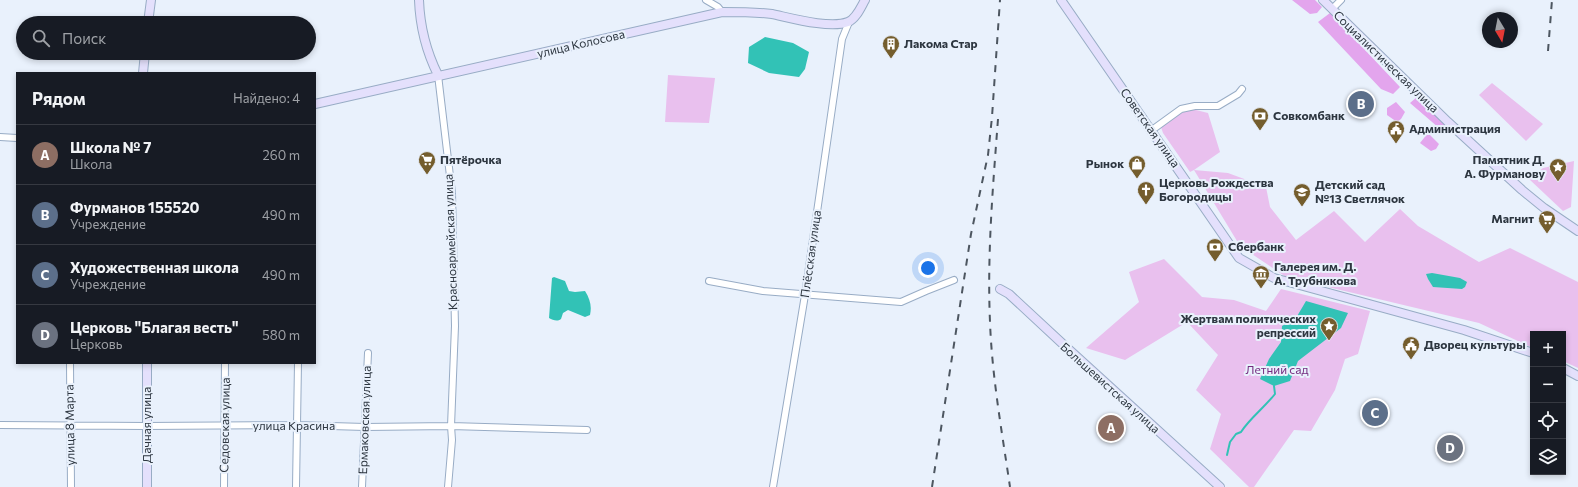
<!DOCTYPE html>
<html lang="ru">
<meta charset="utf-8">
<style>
body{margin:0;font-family:Commissioner,sans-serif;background:#242831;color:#f1f3f6}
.controls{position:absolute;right:12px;bottom:12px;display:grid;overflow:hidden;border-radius:0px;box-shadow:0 2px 6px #0003}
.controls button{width:36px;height:36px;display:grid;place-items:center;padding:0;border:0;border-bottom:1px solid #363941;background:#171b24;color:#f1f3f6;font:20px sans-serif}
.compass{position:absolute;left:1482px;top:12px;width:36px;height:36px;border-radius:50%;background:#171b24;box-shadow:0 2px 6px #0003;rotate:170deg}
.you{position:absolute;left:928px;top:268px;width:14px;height:14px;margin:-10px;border:3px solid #fff;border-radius:50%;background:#1a73e8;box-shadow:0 0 0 6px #1a73e833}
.badge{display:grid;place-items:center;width:26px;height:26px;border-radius:50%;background:#0b8043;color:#fff;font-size:13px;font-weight:700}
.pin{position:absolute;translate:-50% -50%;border:2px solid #fff;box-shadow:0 1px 4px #0006}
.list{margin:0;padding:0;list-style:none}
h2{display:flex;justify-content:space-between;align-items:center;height:52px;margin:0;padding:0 16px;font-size:17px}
h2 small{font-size:13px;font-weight:400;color:#9ea1a6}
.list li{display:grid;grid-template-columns:26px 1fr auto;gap:12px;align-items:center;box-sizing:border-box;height:60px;padding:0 16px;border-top:1px solid #363941}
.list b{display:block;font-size:15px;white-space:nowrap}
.list p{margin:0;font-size:13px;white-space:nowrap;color:#9ea1a6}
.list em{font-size:13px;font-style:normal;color:#9ea1a6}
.icon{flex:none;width:22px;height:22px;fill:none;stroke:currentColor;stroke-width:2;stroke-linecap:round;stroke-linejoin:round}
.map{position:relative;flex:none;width:1578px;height:487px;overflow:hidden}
.search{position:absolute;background:#171b24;box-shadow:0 2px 6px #0003;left:16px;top:16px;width:300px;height:44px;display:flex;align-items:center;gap:10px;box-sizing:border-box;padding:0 14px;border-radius:22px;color:#9ea1a6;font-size:15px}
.panel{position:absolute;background:#171b24;box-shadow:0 2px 6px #0003;left:16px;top:72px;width:300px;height:292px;border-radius:0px}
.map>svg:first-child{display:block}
.green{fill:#e9c0ee}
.forest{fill:#e3a5ed}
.water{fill:#32c2b6}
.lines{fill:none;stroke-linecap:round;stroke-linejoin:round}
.stream{stroke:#32c2b6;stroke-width:2}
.street-casing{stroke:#98acc5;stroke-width:8}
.secondary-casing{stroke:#98acc5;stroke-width:10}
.street{stroke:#fff;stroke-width:6}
.secondary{stroke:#e4e0fc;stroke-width:8}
.rail{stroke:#4d5660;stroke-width:2;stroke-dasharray:7 7;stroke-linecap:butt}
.labels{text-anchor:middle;stroke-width:4;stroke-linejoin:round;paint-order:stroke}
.street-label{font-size:12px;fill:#2d3640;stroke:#e9f1fc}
.poi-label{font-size:12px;font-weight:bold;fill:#2d3640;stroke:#e9f1fc;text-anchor:start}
.park-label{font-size:12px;fill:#742b7f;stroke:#e9f1fc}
</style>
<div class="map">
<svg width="1578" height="487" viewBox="0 0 1578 487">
<rect width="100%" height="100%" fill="#e9f1fc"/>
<path class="green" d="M668,75L715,78L709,123L665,122Z
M1492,83L1543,124L1526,141L1479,95Z
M1192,109L1208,113L1220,152L1194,170L1228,173L1266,187L1270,207L1296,240L1334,211L1365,242L1400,209L1418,226L1479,262L1510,248L1578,282V368L1563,361V334H1533V348L1479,323L1286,277L1240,246L1194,170L1190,172L1163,133L1161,127L1179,114Z
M1574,161L1571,207L1563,211L1529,179L1543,168Z
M1164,259L1202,297L1234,300L1266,311L1281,289L1370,311L1358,354L1345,359L1335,390L1311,431L1294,430L1254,487H1249L1210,449L1221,414L1196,390L1218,355L1187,322L1125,360L1086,348L1139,302L1129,272Z"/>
<path class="forest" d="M1292,0H1315L1322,7L1317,13L1310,14Z
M1330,13L1400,87L1393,94L1381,89L1318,22Z
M1417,97L1452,129L1450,133L1446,134L1410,103Z
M1396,102L1405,112L1401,119L1397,122L1387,115V108Z
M1428,133L1439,144L1436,149L1431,151L1420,143Z"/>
<path class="water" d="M765,37L793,43L809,52L805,69L799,77L769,73L748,63L749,47Z
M1432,273L1460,278L1467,282L1465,287L1462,289L1433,287L1428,279L1426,274Z
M554,277L565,281L569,291L575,292L585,291C590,299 592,306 590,315L585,317L568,310L563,313L561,319C557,322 553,320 549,318L552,278Z
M1306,301L1348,313L1341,328L1298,361L1290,381L1274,386L1260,379L1269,359L1281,342L1282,326L1296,318Z"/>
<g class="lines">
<path class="stream" d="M1227,455L1230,442L1236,434L1241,432C1250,418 1264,408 1275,394L1274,386"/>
<g class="street-casing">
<path id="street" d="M706,0L718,7L722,12
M1332,9L1341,0
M438,75L452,193L455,326L451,426L452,440L448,487
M1152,130L1181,109L1195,106H1218L1238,94L1242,89
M0,137L17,138
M709,281L763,291L901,302L926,291L954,280
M70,363L71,487
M0,425L146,426L297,425L365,427L451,426L587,430
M224,487L225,363
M296,487L298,363
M362,487L368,353
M773,487L805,295L842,39L849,22"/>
</g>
<g class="secondary-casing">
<path id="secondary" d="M419,0C420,27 426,51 438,75
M1061,0L1239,258L1274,278L1464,330L1533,353
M1323,0L1448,122L1522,190L1544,208L1578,231
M148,23L151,0
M143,73L145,53
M315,104L722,12C739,12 755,12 772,14C791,18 830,29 848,22C856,19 861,7 865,0
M1000,289L1009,294L1065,346L1220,487
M147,363V487
M1563,368L1578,376"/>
</g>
<use href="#street" class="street"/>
<use href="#secondary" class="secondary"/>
<path class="rail" d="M1548,51L1552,0
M998,119C993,186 987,254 990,322C992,377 1002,432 1010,487
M932,487L971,234L988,155L992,117L1000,0"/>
</g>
<defs>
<g id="building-pin" transform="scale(0.9)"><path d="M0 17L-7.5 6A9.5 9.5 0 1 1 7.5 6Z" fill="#745d2d" stroke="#e9f1fc"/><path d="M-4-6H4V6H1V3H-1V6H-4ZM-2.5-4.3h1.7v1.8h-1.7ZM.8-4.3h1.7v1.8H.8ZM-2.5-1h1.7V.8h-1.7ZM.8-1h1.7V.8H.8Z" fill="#fff"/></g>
<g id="bank-pin" transform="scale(0.9)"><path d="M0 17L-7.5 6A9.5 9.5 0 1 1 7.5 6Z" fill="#745d2d" stroke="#e9f1fc"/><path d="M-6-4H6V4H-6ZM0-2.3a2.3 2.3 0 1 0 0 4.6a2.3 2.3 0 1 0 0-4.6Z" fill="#fff"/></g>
<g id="civic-pin" transform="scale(0.9)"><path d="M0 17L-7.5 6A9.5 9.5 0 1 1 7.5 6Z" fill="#745d2d" stroke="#e9f1fc"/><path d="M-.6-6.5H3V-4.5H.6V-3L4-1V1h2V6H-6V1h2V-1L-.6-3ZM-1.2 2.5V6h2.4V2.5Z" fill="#fff"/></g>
<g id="supermarket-pin" transform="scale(0.9)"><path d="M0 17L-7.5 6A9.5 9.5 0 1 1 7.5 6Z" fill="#745d2d" stroke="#e9f1fc"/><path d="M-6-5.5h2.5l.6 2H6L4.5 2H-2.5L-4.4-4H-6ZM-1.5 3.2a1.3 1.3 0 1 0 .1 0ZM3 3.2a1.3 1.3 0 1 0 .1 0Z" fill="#fff"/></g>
<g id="shop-pin" transform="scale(0.9)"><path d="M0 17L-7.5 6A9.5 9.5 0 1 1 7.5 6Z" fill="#745d2d" stroke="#e9f1fc"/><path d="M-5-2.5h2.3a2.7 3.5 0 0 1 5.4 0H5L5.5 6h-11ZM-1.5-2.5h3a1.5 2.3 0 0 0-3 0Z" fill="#fff"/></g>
<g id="sight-pin" transform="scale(0.9)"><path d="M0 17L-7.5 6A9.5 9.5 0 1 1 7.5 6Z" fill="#745d2d" stroke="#e9f1fc"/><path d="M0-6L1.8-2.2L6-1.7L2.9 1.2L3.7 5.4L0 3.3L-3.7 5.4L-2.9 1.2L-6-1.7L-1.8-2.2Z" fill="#fff"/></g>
<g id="church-pin" transform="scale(0.9)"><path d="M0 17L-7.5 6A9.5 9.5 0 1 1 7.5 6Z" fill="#745d2d" stroke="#e9f1fc"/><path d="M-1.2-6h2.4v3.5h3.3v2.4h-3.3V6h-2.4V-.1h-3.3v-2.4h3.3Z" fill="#fff"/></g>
<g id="school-pin" transform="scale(0.9)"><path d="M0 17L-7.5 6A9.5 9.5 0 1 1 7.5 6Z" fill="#745d2d" stroke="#e9f1fc"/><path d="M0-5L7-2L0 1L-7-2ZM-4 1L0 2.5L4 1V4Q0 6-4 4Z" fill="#fff"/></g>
<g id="museum-pin" transform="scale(0.9)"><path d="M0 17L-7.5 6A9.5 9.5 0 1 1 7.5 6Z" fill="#745d2d" stroke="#e9f1fc"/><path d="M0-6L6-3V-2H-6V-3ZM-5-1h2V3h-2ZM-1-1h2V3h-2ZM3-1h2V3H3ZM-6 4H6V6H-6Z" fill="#fff"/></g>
</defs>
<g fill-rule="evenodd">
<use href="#building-pin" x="891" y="44"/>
<use href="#bank-pin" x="1260" y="116"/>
<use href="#civic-pin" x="1396" y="129"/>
<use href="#supermarket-pin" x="427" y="160"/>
<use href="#shop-pin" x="1137" y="164"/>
<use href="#sight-pin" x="1558" y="167"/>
<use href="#church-pin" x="1146" y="190"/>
<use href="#school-pin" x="1302" y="192"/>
<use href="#supermarket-pin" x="1547" y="219"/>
<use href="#bank-pin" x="1215" y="247"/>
<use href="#museum-pin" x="1261" y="274"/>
<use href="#sight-pin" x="1329" y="326"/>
<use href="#civic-pin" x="1411" y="345"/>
</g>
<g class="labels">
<g class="street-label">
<text transform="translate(581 44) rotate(-13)" y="4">улица Колосова</text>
<text transform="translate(1386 62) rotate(44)" y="4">Социалистическая улица</text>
<text transform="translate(1150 128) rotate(55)" y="4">Советская улица</text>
<text transform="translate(451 242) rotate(-92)" y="4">Красноармейская улица</text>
<text transform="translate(811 254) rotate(-82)" y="4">Плёсская улица</text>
<text transform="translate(1110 388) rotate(42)" y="4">Большевистская улица</text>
<text transform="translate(365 420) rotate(-88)" y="4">Ермаковская улица</text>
<text transform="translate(70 425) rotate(-91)" y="4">улица 8 Марта</text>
<text transform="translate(147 425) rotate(-90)" y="4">Дачная улица</text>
<text transform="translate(225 425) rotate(-89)" y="4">Седовская улица</text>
<text x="294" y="430">улица Красина</text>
</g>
<g class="poi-label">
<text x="904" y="48">Лакома Стар</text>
<text x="1273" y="120">Совкомбанк</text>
<text x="1409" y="133">Администрация</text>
<text x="440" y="164">Пятёрочка</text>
<text x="1545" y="164" text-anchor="end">Памятник Д.<tspan x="1545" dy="14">А. Фурманову</tspan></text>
<text x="1124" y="168" text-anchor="end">Рынок</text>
<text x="1159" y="187">Церковь Рождества<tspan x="1159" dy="14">Богородицы</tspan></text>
<text x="1315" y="189">Детский сад<tspan x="1315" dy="14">№13 Светлячок</tspan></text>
<text x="1534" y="223" text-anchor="end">Магнит</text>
<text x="1228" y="251">Сбербанк</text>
<text x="1274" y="271">Галерея им. Д.<tspan x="1274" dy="14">А. Трубникова</tspan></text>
<text x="1316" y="323" text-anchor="end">Жертвам политических<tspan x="1316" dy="14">репрессий</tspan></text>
<text x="1424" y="349">Дворец культуры</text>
</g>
<g class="park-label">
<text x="1277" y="374">Летний сад</text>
</g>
</g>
</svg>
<div class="controls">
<button>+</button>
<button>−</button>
<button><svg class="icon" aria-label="locate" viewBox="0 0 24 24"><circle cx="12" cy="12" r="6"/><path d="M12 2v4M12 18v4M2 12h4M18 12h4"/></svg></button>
<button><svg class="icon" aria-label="layers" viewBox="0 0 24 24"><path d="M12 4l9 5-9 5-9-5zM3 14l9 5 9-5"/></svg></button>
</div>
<svg class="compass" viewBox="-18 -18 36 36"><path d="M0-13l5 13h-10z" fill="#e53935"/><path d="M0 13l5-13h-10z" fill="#9ea1a6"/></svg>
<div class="you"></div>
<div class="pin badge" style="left:1111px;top:428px;background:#8d6e63">A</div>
<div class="pin badge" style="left:1361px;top:104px;background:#5c6f8a">B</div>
<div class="pin badge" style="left:1375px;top:413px;background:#5c6f8a">C</div>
<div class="pin badge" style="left:1450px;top:448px;background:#6b7280">D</div>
<div class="search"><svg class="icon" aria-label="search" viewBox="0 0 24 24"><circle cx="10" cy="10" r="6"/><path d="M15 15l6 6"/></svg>Поиск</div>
<section class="panel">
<h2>Рядом<small>Найдено: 4</small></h2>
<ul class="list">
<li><span class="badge" style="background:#8d6e63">A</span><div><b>Школа № 7</b><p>Школа</p></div><em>260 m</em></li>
<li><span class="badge" style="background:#5c6f8a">B</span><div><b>Фурманов 155520</b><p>Учреждение</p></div><em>490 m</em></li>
<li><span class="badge" style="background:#5c6f8a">C</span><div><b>Художественная школа</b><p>Учреждение</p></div><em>490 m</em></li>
<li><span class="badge" style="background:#6b7280">D</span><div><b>Церковь &quot;Благая весть&quot;</b><p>Церковь</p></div><em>580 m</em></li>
</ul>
</section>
</div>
